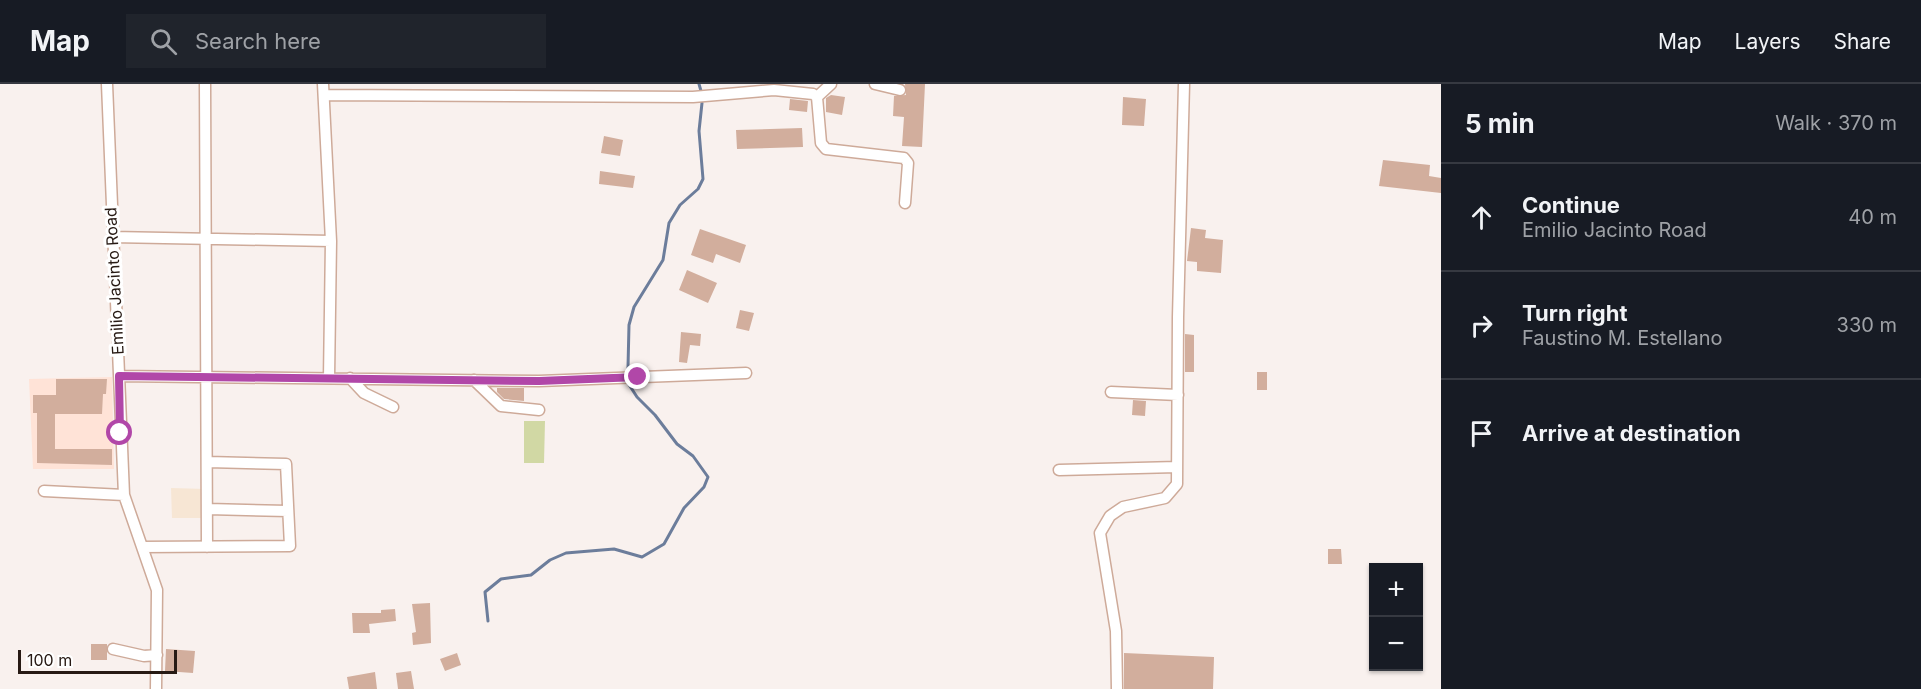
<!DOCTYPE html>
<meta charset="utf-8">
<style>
body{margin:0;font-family:Inter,sans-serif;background:#20242c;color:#f1f3f6}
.controls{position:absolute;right:18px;bottom:18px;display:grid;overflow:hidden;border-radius:0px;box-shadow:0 2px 4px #0004}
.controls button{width:54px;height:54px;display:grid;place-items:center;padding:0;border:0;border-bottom:2px solid #363941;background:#171b24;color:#f1f3f6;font:30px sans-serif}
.scale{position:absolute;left:18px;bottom:15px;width:159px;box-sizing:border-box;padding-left:6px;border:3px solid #271a14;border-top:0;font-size:16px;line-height:21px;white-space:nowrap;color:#271a14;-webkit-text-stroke:4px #fff;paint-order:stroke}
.stop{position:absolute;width:18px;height:18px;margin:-14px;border:4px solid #b147a8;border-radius:50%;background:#fff}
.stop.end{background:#b147a8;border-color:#fff;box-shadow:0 2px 6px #0008}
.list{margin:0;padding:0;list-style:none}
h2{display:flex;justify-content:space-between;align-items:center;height:78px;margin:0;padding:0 24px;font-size:26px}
h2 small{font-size:20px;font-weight:400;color:#9ea1a6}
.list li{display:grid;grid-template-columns:39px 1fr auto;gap:18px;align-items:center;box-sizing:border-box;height:108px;padding:0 24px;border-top:2px solid #363941}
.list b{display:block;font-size:22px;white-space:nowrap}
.list p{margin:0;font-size:20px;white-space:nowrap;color:#9ea1a6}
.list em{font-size:20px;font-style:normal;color:#9ea1a6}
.icon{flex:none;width:33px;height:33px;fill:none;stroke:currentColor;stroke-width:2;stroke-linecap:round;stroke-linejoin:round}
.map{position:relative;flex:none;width:1441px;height:605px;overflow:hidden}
header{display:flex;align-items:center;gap:36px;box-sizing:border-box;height:84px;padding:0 30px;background:#171b24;border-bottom:2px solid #363941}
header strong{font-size:28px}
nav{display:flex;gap:33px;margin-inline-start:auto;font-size:21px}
.search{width:420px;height:54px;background:#20242c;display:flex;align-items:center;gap:15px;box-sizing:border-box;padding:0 21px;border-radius:0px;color:#9ea1a6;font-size:22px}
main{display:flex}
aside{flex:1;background:#171b24}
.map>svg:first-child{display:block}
.industrial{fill:#f7e6d4}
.built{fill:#ffe3d7}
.green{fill:#d1d8a4}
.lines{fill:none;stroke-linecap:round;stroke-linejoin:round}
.stream{stroke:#6c7d9b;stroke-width:3}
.building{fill:#d2ae9d}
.minor-casing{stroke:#ceaa99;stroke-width:13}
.minor{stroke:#fff;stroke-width:10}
.route{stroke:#b147a8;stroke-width:8}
.labels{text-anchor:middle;stroke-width:6;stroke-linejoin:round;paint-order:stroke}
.street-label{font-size:16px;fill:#271a14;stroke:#fff}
</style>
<header>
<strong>Map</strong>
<div class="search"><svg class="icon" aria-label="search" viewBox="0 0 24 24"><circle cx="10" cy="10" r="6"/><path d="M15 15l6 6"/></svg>Search here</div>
<nav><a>Map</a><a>Layers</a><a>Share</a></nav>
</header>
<main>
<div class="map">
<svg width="1441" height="605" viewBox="0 0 1441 605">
<rect width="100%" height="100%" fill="#f9f1ee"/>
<path class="industrial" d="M171,404L206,405V434H172Z"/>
<path class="built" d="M112,293L114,385H33L29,295Z"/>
<path class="green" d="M524,337H545L544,379H524Z"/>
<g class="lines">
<path class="stream" d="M699,0L701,7
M488,537L485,508L501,495L531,491L550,476L566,469L614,465L642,473L664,460L684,424L704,403L708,393L693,372L677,360L655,331L637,313L628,299V283L629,241L634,223L663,176L669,139L680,121L698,105L703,95L699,47L702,19"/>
</g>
<path class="building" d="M925,0L922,63L902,62L904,33L893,32L894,12L906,11L905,0Z
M831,11L845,13L842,31L826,28V14Z
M1123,13L1146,15L1144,42L1122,41Z
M790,15L808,17L807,28L789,26Z
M802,44L803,63L737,65L736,46Z
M604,52L623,56L620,72L601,69Z
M1383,76L1430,81L1429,92L1441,94V109L1379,102Z
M600,87L635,92L633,104L599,100Z
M1191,144L1206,146L1205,154L1223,156L1221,189L1197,187V178L1187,177Z
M700,145L746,161L740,179L716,170L713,179L691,171Z
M687,186L717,199L708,219L679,206Z
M740,226L754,229L749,247L736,244Z
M681,248L701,250L700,262L690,261L687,279L679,278Z
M1185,250L1194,251V288H1185Z
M1257,288H1267V306H1257Z
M56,295H107L106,310H103L102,330H55V365H112V381L37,379V329H33V311H56Z
M497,304H524V317L504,315L497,308Z
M1133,316L1146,317L1145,332L1132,331Z
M1328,465H1341L1342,480H1328Z
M430,519L431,559L413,561L412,549L416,548L412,520Z
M395,525L396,537L369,540L370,549H353L352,529H381V526Z
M91,560H107V576H91Z
M166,565L195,567L193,589L165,587Z
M457,569L461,581L445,587L440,575Z
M1124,569L1214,573L1213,605H1124Z
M411,587L414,605H398L396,589Z
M375,588L377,605H349L347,593Z"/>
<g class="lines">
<g class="minor-casing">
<path id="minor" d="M107,0L124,411L157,506L156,605
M205,0L207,463
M323,0L331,157L329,294
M875,0L900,6
M324,11L693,13L774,6L813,10L817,13L821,59L826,65L904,74L908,79L905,119
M817,13L831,0
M112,153L331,157
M119,292L539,297L746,289
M350,294L364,309L393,323
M474,296L501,322L539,326
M1111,308L1178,311
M1059,386L1177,383
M44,407L124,411
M208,425L288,427
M142,463L290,462L286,380L208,378
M113,565L144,572L157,571
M1117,605L1116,547L1100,449L1110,432L1123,423L1165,414L1177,400L1178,233L1184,0"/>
</g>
<use href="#minor" class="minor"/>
</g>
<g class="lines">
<path class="route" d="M120,349L119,292L539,297L638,293"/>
</g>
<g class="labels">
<g class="street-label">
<text transform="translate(114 197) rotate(-93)" y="6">Emilio Jacinto Road</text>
</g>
</g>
</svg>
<div class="controls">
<button>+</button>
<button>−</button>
</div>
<div class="scale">100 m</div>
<div class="stop" style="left:120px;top:349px"></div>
<div class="stop end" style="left:638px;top:293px"></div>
</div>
<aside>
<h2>5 min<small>Walk · 370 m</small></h2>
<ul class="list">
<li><svg class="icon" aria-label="ahead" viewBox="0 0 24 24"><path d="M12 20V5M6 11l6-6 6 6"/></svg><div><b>Continue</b><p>Emilio Jacinto Road</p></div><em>40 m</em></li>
<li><svg class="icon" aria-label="right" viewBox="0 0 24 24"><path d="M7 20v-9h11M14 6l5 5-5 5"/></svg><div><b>Turn right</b><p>Faustino M. Estellano</p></div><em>330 m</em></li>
<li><svg class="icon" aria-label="arrive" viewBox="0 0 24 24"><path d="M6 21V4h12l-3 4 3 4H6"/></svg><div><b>Arrive at destination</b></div></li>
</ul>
</aside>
</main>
